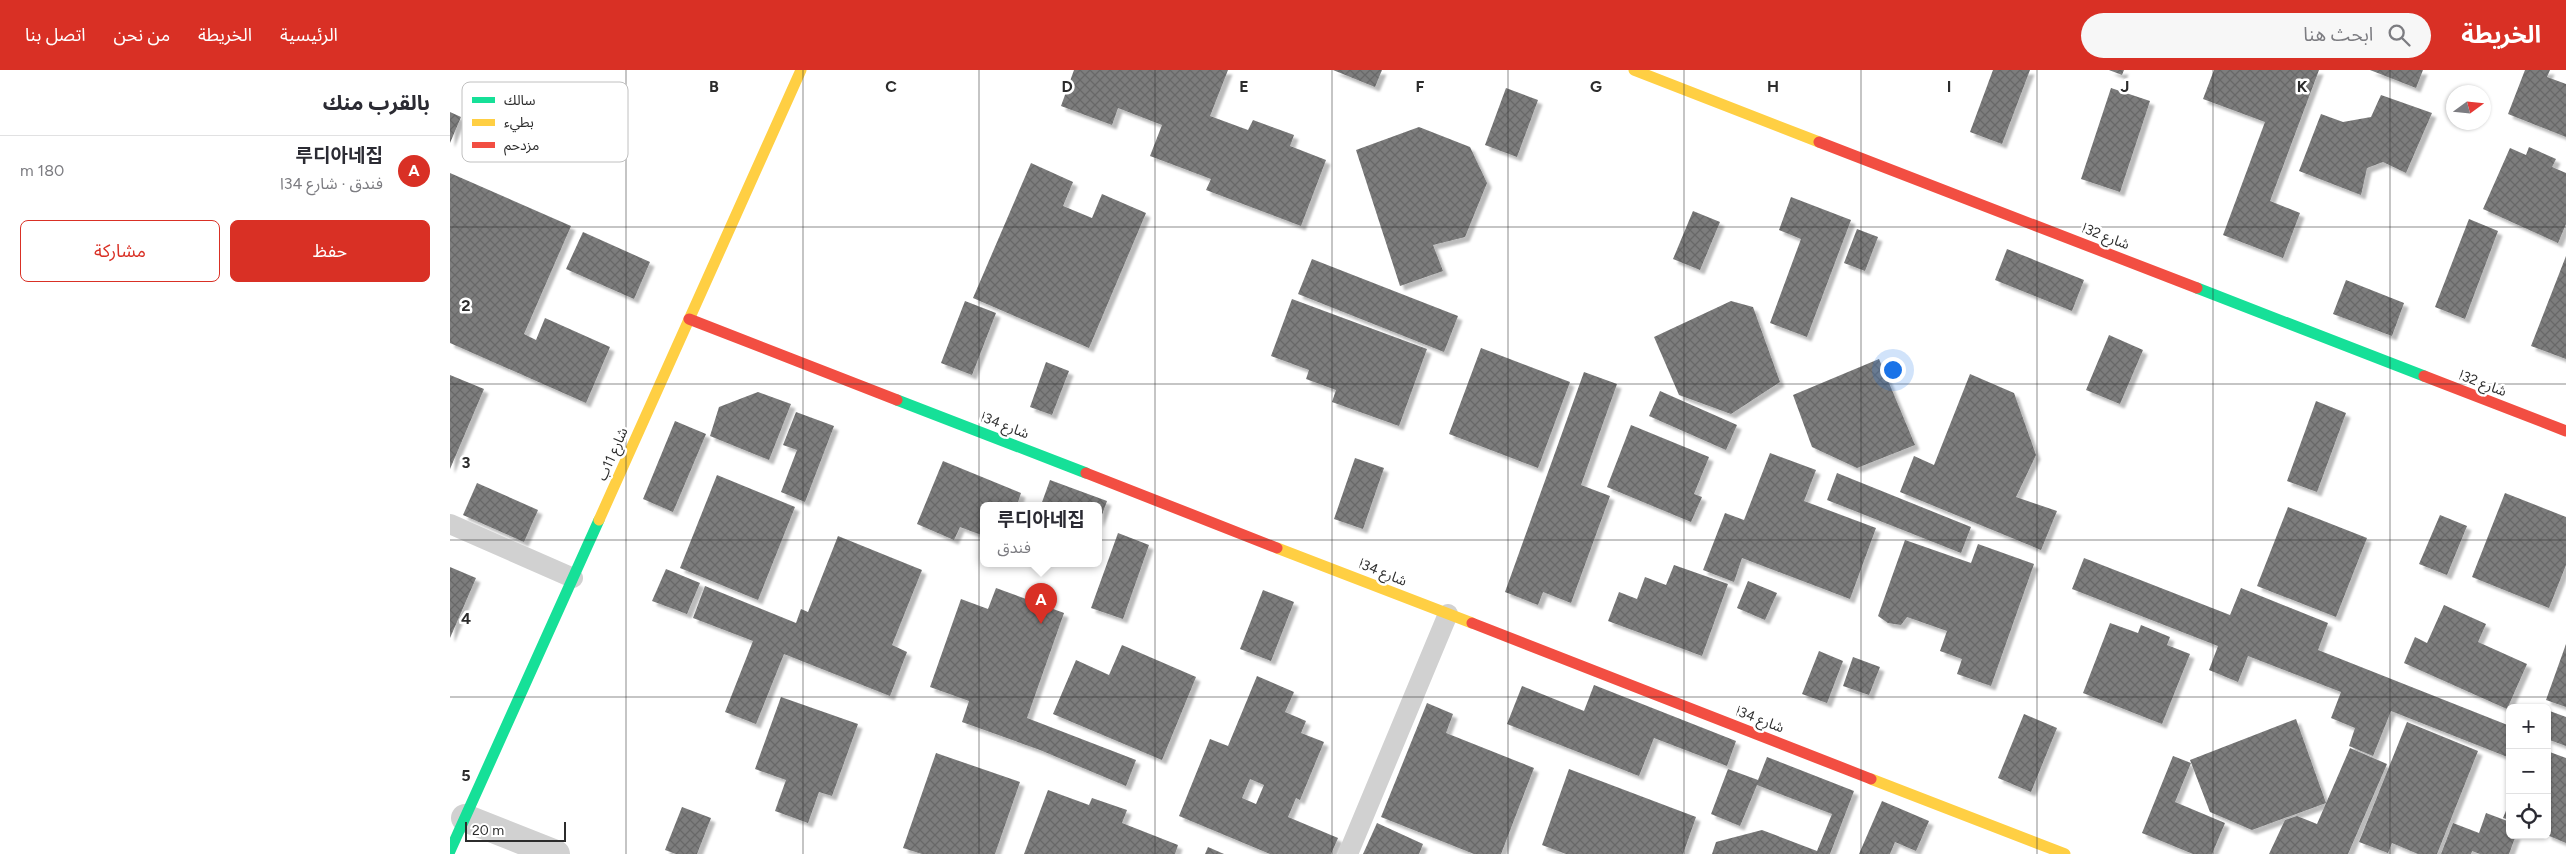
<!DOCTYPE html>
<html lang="ar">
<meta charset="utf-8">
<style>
body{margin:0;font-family:Figtree,"Noto Sans Arabic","Noto Sans KR",sans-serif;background:#f7f7f7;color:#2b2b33;direction:rtl}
.controls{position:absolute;right:15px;bottom:15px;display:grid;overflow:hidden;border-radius:8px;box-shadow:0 1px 4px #0004}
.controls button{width:45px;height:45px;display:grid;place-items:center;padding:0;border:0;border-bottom:1px solid #e1e1e2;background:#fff;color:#2b2b33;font:25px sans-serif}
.compass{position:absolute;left:1996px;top:15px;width:45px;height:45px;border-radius:50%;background:#fff;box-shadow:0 1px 4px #0004;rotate:75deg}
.scale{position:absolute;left:15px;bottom:12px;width:101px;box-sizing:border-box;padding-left:5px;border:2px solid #2c2c2c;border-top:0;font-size:14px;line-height:18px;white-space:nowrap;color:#2c2c2c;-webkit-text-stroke:4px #fff;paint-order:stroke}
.you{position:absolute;left:1442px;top:299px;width:18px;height:18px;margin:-12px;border:4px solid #fff;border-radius:50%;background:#1a73e8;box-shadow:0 0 0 8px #1a73e833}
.badge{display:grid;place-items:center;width:32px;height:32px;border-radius:50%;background:#d93025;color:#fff;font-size:16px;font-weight:700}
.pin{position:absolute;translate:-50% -41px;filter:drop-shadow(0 1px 2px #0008)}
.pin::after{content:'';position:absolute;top:26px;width:18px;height:15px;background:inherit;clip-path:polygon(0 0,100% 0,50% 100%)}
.popup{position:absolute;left:530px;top:432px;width:122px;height:65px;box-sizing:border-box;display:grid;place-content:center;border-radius:8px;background:#fff;filter:drop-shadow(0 1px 4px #0005);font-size:16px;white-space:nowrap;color:#7c7c81}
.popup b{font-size:19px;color:#2b2b33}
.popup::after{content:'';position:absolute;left:50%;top:100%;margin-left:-10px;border:10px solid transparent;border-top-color:#fff}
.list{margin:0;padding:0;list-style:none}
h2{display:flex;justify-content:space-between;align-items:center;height:65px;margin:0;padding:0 20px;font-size:21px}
h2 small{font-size:16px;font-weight:400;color:#7c7c81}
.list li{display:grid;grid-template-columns:32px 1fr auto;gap:15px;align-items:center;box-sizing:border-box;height:70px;padding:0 20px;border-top:1px solid #e1e1e2}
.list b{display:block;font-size:19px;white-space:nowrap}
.list p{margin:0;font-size:16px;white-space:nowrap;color:#7c7c81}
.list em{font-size:16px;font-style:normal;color:#7c7c81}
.actions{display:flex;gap:10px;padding:15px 20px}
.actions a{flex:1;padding:11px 0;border:1px solid #d93025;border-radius:8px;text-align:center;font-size:18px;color:#d93025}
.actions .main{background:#d93025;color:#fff}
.icon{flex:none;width:28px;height:28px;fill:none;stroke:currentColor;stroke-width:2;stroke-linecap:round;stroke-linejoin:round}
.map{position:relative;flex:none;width:2116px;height:784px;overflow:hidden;direction:ltr}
header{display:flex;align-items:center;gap:30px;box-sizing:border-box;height:70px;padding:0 25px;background:#d93025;color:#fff}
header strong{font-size:24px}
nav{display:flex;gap:28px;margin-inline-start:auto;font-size:18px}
.search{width:350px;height:45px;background:#f7f7f7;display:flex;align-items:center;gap:12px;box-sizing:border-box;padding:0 18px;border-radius:28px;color:#7c7c81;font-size:19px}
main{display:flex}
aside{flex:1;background:#fff}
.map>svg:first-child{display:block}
.building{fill:url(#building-cross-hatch);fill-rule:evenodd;filter:url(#shadow)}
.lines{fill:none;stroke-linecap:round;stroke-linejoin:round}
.lane{stroke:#d1d1d1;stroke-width:20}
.street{stroke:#d1d1d1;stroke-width:28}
.fast{stroke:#16e098;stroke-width:11}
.slow{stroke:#ffcf43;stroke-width:11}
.jam{stroke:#f24e42;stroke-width:11}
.grid{fill:none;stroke:#2c2c2c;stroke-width:1;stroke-opacity:0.55}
.labels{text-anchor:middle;stroke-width:5;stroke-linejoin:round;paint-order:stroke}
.street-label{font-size:14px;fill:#2c2c2c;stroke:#fff}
.key{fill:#fff;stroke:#c0c0c0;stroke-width:1}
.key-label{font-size:14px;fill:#2c2c2c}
.grid-label{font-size:16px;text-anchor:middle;font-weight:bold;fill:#2c2c2c;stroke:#fff;stroke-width:5;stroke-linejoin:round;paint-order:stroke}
</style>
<header>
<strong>الخريطة</strong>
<div class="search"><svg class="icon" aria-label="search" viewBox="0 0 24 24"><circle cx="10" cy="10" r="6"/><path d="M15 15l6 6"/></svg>ابحث هنا</div>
<nav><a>الرئيسية</a><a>الخريطة</a><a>من نحن</a><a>اتصل بنا</a></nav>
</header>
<main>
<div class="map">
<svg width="2116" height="784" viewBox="0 0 2116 784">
<defs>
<pattern id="building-cross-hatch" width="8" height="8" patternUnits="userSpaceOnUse" patternTransform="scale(1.25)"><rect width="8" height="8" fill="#7d7d7d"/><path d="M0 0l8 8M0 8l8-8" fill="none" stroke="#676767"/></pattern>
<filter id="shadow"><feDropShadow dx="4.5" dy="4.5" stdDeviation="1" flood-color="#0004"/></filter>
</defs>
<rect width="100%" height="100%" fill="#fff"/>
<path class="building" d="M624,0H778L760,46L798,60L803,50L844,65L840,76L876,90L851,156L756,120L761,109L700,86L712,55L668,38L662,55L611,36Z
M883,0H932L925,17Z
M1543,0H1580L1552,74L1520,62Z
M1659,0H1674L1672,5Z
M1764,0H1869L1820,131L1850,143L1833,188L1773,165L1815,52L1753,29Z
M1920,0H1973L1966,18Z
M2075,0H2100L2097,7L2116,14V67L2058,44Z
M1056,18L1088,30L1067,87L1035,75Z
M1661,18L1700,31L1670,122L1631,109Z
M1931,25L1982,43L1956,103L1933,92L1917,98L1911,125L1849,101L1871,44L1893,52L1921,47Z
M0,42L11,47L0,73Z
M969,57L1020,77L1037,113L1015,167L983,175L993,201L950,216L906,80Z
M2079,77L2106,89L2102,97L2116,103V154L2108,173L2033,139L2060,78L2076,85Z
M581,93L623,112L613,136L642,148L652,124L696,143L639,278L523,228Z
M0,103L121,156L74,264L86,270L95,248L160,277L136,333L0,273Z
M1341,127L1401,150L1357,267L1320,253L1351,169L1329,160Z
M1243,141L1270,152L1250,200L1223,189Z
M2019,149L2048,161L2015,249L1985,237Z
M1407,159L1428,167L1415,201L1394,193Z
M133,162L200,192L184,229L116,199Z
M1557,179L1634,210L1622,241L1545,210Z
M2116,186V289L2081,276Z
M862,189L1008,246L994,282L848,224Z
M1896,210L1954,233L1942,266L1883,244Z
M842,229L977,279L949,356L882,332L886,320L856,309L859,300L821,286Z
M515,231L546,243L522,305L491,293Z
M1281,231L1303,237L1330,312L1281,344L1229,325L1204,267Z
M1659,265L1693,280L1670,334L1636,320Z
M1031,278L1120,312L1088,398L999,364Z
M1429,289L1465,375L1407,398L1362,377L1343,325Z
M596,292L619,301L602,345L580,337Z
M1134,302L1167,314L1131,415L1160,426L1121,533L1093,522L1088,535L1055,522Z
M1520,304L1564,323L1586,385L1566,427L1607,441L1591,480L1450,422L1464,386L1484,395Z
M0,305L34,319L0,399Z
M1210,321L1287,355L1276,380L1199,346Z
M308,322L341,334L319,390L260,366L269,337Z
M1866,331L1896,343L1867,422L1837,411Z
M346,342L384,356L355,432L331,422L347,380L333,375Z
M225,351L256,364L223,442L193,429Z
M1181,355L1259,387L1244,424L1252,427L1241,452L1157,417Z
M1320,383L1366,400L1354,431L1426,458L1400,529L1292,488L1284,512L1253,500L1275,443L1294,450Z
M905,388L934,398L913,459L884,449Z
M493,391L571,423L567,435H534V466L510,457L504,470L467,454Z
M1387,403L1521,457L1511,483L1377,430Z
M267,405L345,437L308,530L230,498Z
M600,410L657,431L649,453L648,435H591Z
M27,413L88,440L74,472L13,445Z
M2055,423L2116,447V495L2099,538L2022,507Z
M1838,437L1917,468L1886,547L1807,516Z
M1990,445L2017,456L1997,505L1969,494Z
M668,463L699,475L673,549L641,538Z
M388,466L472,500L442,575L457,582L440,626L334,584L306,654L275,642L303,571L243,548L255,516L346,553L351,539L358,542Z
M1455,470L1521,493L1528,474L1584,494L1541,616L1507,604L1512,589L1490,581L1497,561L1457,547L1451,555L1438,553L1428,546Z
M1634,488L1780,545L1791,518L1878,553L1868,580L2060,656V688L1941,641L1923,686L1899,676L1905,658L1881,648L1891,622L1798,586L1788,612L1759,600L1768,576L1622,519Z
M1224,495L1278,514L1252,586L1158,551L1169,522L1187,529L1195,507L1216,515Z
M0,497L26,508L0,568Z
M216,499L250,513L237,544L202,531Z
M1298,511L1327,523L1315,550L1287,538Z
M546,518L614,543L577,648L686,690L676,716L590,680L512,652L519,631L480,617L511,529L538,539Z
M813,520L844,532L821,591L790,579Z
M1994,535L2036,554L2028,572L2077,594L2057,639L1954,593L1965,567L1977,573Z
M1660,553L1688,563L1691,555L1720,567L1717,575L1740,584L1712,654L1633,623Z
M2116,574V637L2096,630Z
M672,575L746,607L712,690L603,644L626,590L659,605Z
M1369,581L1393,591L1377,633L1352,624Z
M1403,587L1430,597L1419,625L1393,616Z
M807,606L844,622L835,642L856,651L851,663L874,672L850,730L846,728L838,747L888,768L881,784H820L729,746L760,669L778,676ZM800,709L814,715L806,734L792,728Z
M1144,615L1286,671L1277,696L1204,668L1189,706L1057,654L1072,616L1134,641Z
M331,627L408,654L382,726L369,722L358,753L325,741L336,710L305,699Z
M977,633L1003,644L996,663L1084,698L1051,784H1024L931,747Z
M2097,640L2116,647V676L2097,669Z
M1574,644L1607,658L1581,722L1548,708Z
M1846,649L1876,733L1802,760L1760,742L1740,690Z
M1957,652L2028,681L1987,784H1968L1942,773L1938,783L1909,772Z
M1900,678L1937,694L1898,784H1819L1835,750L1847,746L1867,754Z
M2097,681L2116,688V773L2097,765Z
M486,683L570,712L545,784H472L453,778Z
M1723,686L1741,693L1725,732L1775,753L1762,784H1743L1692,763Z
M1317,687L1404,721L1380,784H1262L1266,772L1312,760L1367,781L1382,744L1307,715L1290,756L1261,744L1278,699L1308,710Z
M1119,699L1246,747L1233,784H1116L1092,775Z
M598,720L639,735L642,728L677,740L672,753L728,775L725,784H574Z
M1432,731L1479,751L1466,781L1445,772L1440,784H1409Z
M2060,731V750L2053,748Z
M232,737L261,748L247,784H226L215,780Z
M2036,743L2060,752V765H2066L2059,784H2030L2022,781L2021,784H1991L2003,753L2029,763Z
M927,753L973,774L969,784H913Z
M758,777L774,784H755Z"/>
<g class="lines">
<path class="lane" d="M0,454L123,508
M898,784L998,544"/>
<path class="street" d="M15,748L106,784"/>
<path class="fast" d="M1747,218L1974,306
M447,330L636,403
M0,781L149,450"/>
<path class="slow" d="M1184,0L1369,72
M149,450L351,0
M827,478L1022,553
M1421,709L1615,784"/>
<path class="jam" d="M1369,72L1747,218
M239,249L447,330
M1974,306L2116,361
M636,403L827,478
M1022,553L1421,709"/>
</g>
<path class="grid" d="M176,0V784M353,0V784M529,0V784M705,0V784M882,0V784M1058,0V784M1234,0V784M1411,0V784M1587,0V784M1763,0V784M1940,0V784M0,157H2116M0,314H2116M0,470H2116M0,627H2116"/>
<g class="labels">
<g class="street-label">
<text transform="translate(1656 166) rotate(21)" y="5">شارع 32ا</text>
<text transform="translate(2033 313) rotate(21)" y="5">شارع 32ا</text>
<text transform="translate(555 355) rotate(21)" y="5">شارع 34ا</text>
<text transform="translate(162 384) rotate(-66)" y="5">شارع 11ب</text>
<text transform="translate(933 502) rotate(22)" y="5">شارع 34ا</text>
<text transform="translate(1310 649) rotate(21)" y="5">شارع 34ا</text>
</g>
</g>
<rect x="12" y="12" width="166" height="80" rx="8" class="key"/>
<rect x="22" y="27" width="23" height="6" fill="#16e098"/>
<rect x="22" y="49" width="23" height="7" fill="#ffcf43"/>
<rect x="22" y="72" width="23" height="6" fill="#f24e42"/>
<g class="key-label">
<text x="54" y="35">سالك</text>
<text x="54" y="57">بطيء</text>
<text x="54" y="80">مزدحم</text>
</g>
<g class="grid-label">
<text x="264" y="22">B</text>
<text x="441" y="22">C</text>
<text x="617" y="22">D</text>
<text x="794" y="22">E</text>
<text x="970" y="22">F</text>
<text x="1146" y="22">G</text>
<text x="1323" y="22">H</text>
<text x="1499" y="22">I</text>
<text x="1675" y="22">J</text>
<text x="1852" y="22">K</text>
<text x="16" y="241">2</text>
<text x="16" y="398">3</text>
<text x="16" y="554">4</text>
<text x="16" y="711">5</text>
</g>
</svg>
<div class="controls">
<button>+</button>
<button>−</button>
<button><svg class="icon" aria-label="locate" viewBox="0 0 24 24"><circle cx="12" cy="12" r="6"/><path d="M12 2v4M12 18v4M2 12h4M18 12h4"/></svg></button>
</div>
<svg class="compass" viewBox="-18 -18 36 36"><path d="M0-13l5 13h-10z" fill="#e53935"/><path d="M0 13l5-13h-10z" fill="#7c7c81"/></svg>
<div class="scale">20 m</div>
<div class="you"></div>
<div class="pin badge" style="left:591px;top:554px">A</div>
<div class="popup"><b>루디아네집</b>فندق</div>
</div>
<aside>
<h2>بالقرب منك<small></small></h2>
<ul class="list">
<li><span class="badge">A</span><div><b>루디아네집</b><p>فندق · شارع 34ا</p></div><em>180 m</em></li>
</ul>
<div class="actions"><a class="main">حفظ</a><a>مشاركة</a></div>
</aside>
</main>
